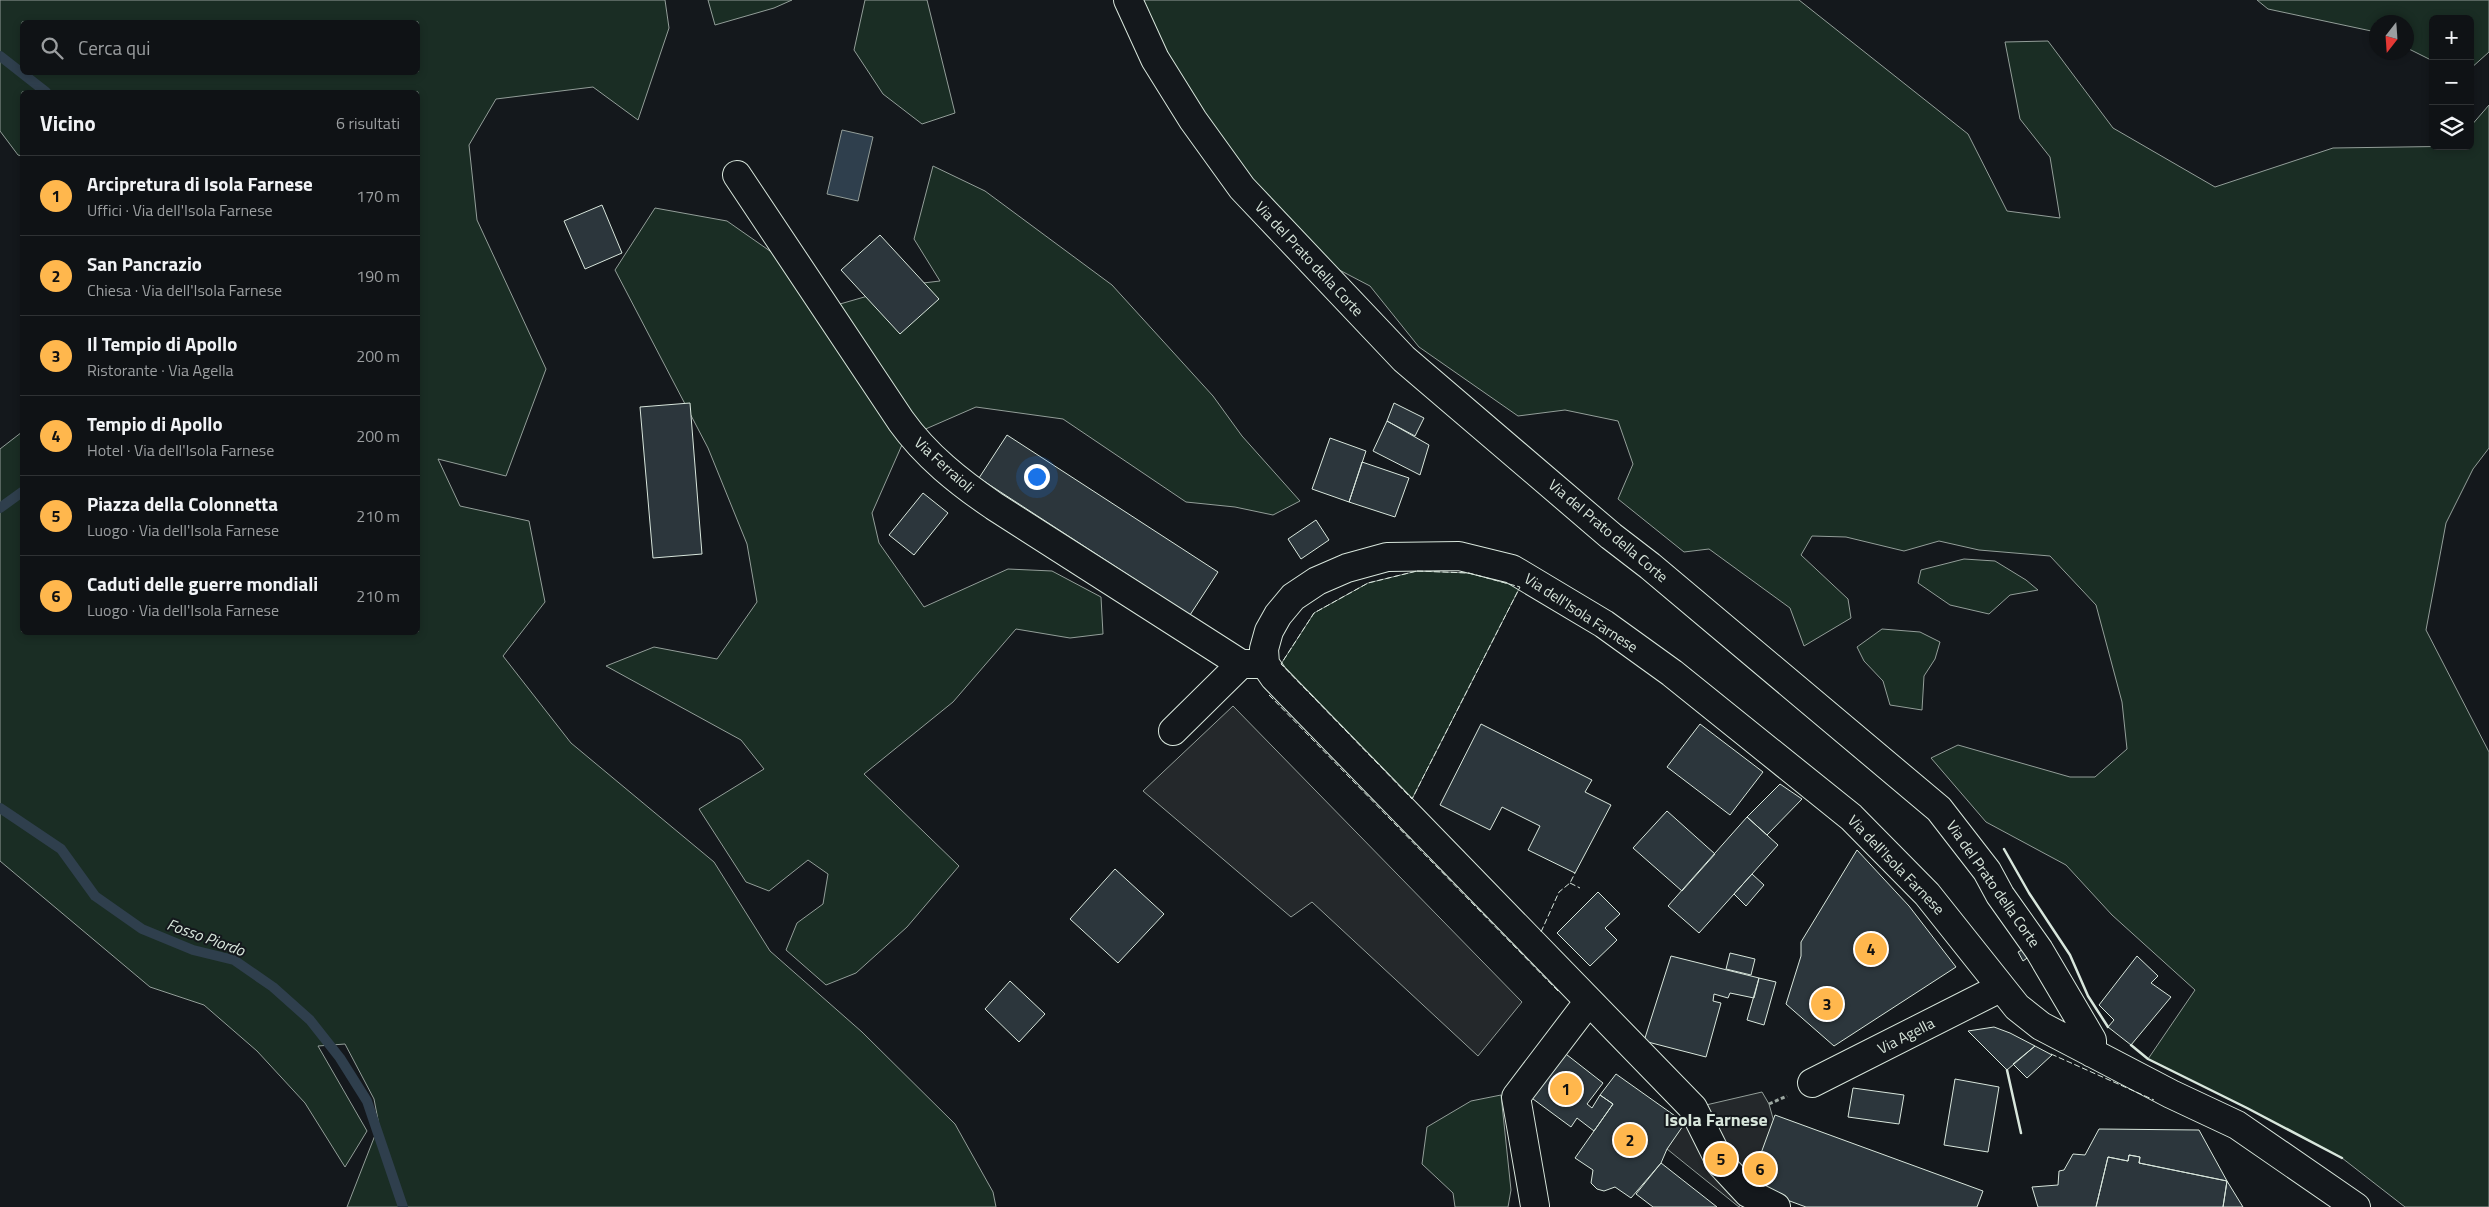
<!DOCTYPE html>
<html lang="it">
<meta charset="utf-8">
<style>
body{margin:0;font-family:"Titillium Web",sans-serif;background:#1d2022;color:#f1f3f6}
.controls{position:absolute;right:15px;top:15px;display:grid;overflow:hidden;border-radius:8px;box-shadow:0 2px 8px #0003}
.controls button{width:45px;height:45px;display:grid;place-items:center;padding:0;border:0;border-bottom:1px solid #2f3234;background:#0f1215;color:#f1f3f6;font:25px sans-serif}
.compass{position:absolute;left:2369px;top:15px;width:45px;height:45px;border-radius:50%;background:#0f1215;box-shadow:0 2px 8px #0003;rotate:197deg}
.you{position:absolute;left:1036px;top:476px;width:18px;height:18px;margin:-12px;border:4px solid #fff;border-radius:50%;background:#1a73e8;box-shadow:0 0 0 8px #1a73e833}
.badge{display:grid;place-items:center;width:32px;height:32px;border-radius:50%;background:#ffb74d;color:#111;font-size:16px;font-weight:700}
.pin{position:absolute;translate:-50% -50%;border:2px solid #fff;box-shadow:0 1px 5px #0006}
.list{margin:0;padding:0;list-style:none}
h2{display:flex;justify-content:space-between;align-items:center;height:65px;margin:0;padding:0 20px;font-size:21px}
h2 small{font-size:16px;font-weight:400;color:#9b9ea0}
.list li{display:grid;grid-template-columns:32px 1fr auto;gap:15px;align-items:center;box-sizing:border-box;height:80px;padding:0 20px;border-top:1px solid #2f3234}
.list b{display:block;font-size:19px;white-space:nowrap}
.list p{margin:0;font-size:16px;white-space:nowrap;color:#9b9ea0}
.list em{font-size:16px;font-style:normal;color:#9b9ea0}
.icon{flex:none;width:28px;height:28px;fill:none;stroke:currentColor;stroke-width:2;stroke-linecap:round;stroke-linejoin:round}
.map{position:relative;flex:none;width:2489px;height:1207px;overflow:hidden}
.search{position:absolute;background:#0f1215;box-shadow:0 2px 8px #0003;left:20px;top:20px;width:400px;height:55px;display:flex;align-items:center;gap:12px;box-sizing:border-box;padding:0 18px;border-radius:8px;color:#9b9ea0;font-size:19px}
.panel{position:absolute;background:#0f1215;box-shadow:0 2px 8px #0003;left:20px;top:90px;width:400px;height:545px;border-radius:8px}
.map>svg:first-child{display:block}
.green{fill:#1a2d24;stroke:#939e99;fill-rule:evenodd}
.parking{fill:#24282b;stroke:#939e99}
.water{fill:#2f3f4d;stroke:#939e99}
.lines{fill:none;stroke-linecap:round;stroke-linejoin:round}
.stream{stroke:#2f3f4d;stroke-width:10}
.building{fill:#2c363c;stroke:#d8e6dc}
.minor-casing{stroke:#d8e6dc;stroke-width:30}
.path{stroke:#9da8a2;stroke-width:3;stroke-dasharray:4 2.5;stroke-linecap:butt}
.minor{stroke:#14181c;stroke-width:28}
.fence{stroke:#d8e6dc;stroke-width:1;stroke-dasharray:6 2.5;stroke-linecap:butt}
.wall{stroke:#d8e6dc;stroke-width:2.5}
.labels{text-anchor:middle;stroke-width:4;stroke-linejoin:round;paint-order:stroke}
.street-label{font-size:15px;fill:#d8e6dc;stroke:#14181c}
.water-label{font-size:16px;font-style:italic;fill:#d8e6dc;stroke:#14181c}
.quarter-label{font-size:18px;font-weight:bold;fill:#d8e6dc;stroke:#14181c}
</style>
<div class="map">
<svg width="2489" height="1207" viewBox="0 0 2489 1207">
<rect width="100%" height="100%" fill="#14181c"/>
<path class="green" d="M0,0H665L669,28L638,120L593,87L496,99L469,145L477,220L546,369L506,476L438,459L460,506L529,521L545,602L503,656L571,743L714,862L770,951L862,1032L955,1124L993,1192L996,1207H347L379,1125L374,1099L345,1044L318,1046L367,1131L345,1167L305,1103L257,1051L204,1005L150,987L0,861V449L22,432V632H418V92H22V156L18,155L0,131ZM418,22V72H22V22Z
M708,0H792L774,8L715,25Z
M865,0H927L955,113L922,124L883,94L854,50Z
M1138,0H1799L1968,134L2007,211L2060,218L2050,157L2020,119L2005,42L2048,41L2113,128L2215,187L2333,148L2470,146V127L2489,105V448L2473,469L2446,523L2426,630L2489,752V1207H2405L2342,1158L2247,1108L2148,1059L2195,990L2112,915L2066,865L1986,822L1931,758L1958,745L2070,777H2095L2127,749L2122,702L2096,605L2050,556L1979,550L1939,541L1904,551L1846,537L1812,536L1801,555L1848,599L1851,618L1804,646L1790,608L1709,549L1684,552L1618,499L1633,464L1618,421L1565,410L1518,416L1419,347L1370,286L1326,263L1271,209L1181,85Z
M2257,0H2489V52L2470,69V19H2433V61L2407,48L2406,22H2376V32L2268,9Z
M933,166L985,191L1112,285L1213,396L1242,436L1300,501L1273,515L1235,507L1186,502L1063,419L976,407L905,438L872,513L879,543L924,607L1008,569L1052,571L1101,597L1103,634L1070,638L1016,629L953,702L864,774L959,866L907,927L856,973L826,985L786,950L797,923L823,904L828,874L808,860L769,891L746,882L699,809L764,769L741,740L606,666L654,647L717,659L757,602L747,544L708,448L615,270L655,208L727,221L800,272L833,306L906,285L940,281L914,239Z
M1964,559L1995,561L2026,580L2038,590L2010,595L1989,614L1950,605L1918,583L1921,570Z
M1417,571L1469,573L1520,587L1412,799L1281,664L1314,613L1368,583Z
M1882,629L1920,632L1940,642L1935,659L1924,676L1922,710L1890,705L1883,681L1864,661L1857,647Z
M1501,1095L1511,1190L1508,1207H1455L1453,1193L1422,1164L1427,1127L1471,1101Z"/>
<path class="parking" d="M1233,706L1522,1002L1478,1056L1312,902L1291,917L1143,791Z
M1762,1092L1769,1104L1774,1122L1756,1182L1739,1207L1667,1149L1693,1108Z"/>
<path class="water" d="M842,130L873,137L858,201L827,194Z"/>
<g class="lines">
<path class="stream" d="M0,56L46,92
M0,508L22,492
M0,808L61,849L95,896L142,929L193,950L234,960L273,987L310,1020L340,1058L367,1101L403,1207"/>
</g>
<path class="building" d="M602,205L622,253L585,269L564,221Z
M880,235L939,299L900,334L841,270Z
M690,403L702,554L653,558L640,407Z
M1394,403L1424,418L1415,436L1387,421Z
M1387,421L1429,445L1420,475L1373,451Z
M1007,435L1218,572L1190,615L979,478Z
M1330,438L1366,451L1349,502L1312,489Z
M1362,462L1409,478L1395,517L1349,502Z
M923,493L948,513L914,555L889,535Z
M1316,520L1329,540L1301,559L1288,539Z
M1481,724L1592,780L1585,792L1611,805L1575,873L1528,850L1540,826L1502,807L1490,830L1440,805Z
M1700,724L1763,772L1730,815L1667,767Z
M1780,784L1802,799L1767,835L1747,817Z
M1667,811L1715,854L1682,891L1633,848Z
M1747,817L1778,845L1699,933L1668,906Z
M1857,850L1909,906L1956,967L1834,1046L1786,1004L1801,956V942Z
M1115,869L1164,914L1118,963L1070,919Z
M1752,874L1764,885L1746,906L1734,894Z
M1598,892L1620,914L1605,928L1617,940L1590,966L1557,933Z
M2026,948L2030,956L2023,961L2018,952Z
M1730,953L1755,959L1751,975L1726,969Z
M1671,956L1759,978L1754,998L1730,993L1728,998L1714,994L1713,1001L1721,1003L1706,1057L1644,1041Z
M2137,956L2158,976L2151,983L2171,997L2131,1045L2108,1027L2114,1020L2099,1005Z
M1759,978L1776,982L1764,1025L1747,1020Z
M1010,981L1045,1014L1019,1042L985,1009Z
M1994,1027L2010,1033L2035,1046L2007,1070L1968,1031Z
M2035,1046L2052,1055L2027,1078L2013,1064Z
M1562,1051L1603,1083L1587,1104L1592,1108L1600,1095L1613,1104L1594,1131L1577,1118L1571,1127L1529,1096Z
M1616,1074L1685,1123L1667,1149L1661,1163L1631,1198L1615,1187L1604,1191L1597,1189L1591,1183L1593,1170L1575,1158L1613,1104L1600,1095Z
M1955,1079L1999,1087L1988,1152L1944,1145Z
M1853,1088L1904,1095L1899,1124L1848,1117Z
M1775,1115L1983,1191L1977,1207H1806L1749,1186Z
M2099,1129L2199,1130L2227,1181L2139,1163L2140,1157L2129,1155L2128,1161L2108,1157L2096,1207H2038L2032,1187L2058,1185L2059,1171L2064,1170L2073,1154L2085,1155Z
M2129,1155L2140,1157L2139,1163L2227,1181L2223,1207H2096L2108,1157L2128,1161Z
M1661,1163L1717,1207H1653L1636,1194Z
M2227,1181L2243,1207H2223Z"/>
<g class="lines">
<g class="minor-casing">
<path id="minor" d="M1128,0L1155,59L1193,120L1242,188L1404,359L1611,536L1650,566L1939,809L1987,871L2000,895L2039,950L2092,1040V1053
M737,175L901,421C926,456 959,482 994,506L1241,664
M1173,731L1241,664H1259
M1812,1083L2000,988
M1535,1206L1516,1097L1589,1001
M1776,1207L1748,1193L1721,1164L1693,1108L1274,677L1265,664L1264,649L1269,631L1278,615L1293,597L1317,581L1347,568L1387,557L1459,556L1512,569L1604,624L1672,673L1851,817L1927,894L2017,1007L2041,1026L2171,1094L2237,1125L2356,1207"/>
</g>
<path class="path" d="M1769,1104L1787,1096"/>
<use href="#minor" class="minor"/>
<path class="fence" d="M1417,571L1469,573L1520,587L1412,799L1281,664L1314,613L1368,583Z
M1269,695L1558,991
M1570,883L1580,888
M1541,932L1559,892L1570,883L1575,873
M2051,1054L2154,1100"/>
<path class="wall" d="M2004,849L2029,893L2070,955L2088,996L2108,1027
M2131,1045L2148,1059L2247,1108L2342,1158
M2007,1070L2021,1133"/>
</g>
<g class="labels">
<g class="street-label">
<text transform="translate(1309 259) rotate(47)" y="5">Via del Prato della Corte</text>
<text transform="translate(944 465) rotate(42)" y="5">Via Ferraioli</text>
<text transform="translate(1608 531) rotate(40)" y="5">Via del Prato della Corte</text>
<text transform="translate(1581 613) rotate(33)" y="5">Via dell'Isola Farnese</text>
<text transform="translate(1896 865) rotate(46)" y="5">Via dell'Isola Farnese</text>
<text transform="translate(1993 884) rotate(55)" y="5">Via del Prato della Corte</text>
<text transform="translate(1906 1036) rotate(-27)" y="5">Via Agella</text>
</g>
<g class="water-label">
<text transform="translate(206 937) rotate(20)" y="6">Fosso Piordo</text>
</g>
<g class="quarter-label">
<text x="1716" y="1126">Isola Farnese</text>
</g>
</g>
</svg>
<div class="controls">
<button>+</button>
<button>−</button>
<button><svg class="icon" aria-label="layers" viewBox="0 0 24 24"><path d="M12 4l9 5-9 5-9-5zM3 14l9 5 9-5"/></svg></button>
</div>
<svg class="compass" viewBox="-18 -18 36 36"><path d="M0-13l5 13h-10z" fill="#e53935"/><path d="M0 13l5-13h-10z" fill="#9b9ea0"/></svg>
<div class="you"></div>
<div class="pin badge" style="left:1566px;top:1089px">1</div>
<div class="pin badge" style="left:1630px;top:1140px">2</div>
<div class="pin badge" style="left:1827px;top:1004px">3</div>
<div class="pin badge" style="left:1871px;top:949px">4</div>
<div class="pin badge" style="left:1721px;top:1159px">5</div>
<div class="pin badge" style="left:1760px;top:1169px">6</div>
<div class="search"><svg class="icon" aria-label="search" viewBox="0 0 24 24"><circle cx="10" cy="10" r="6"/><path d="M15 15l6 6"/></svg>Cerca qui</div>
<section class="panel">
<h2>Vicino<small>6 risultati</small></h2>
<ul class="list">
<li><span class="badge">1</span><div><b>Arcipretura di Isola Farnese</b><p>Uffici · Via dell'Isola Farnese</p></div><em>170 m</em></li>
<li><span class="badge">2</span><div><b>San Pancrazio</b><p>Chiesa · Via dell'Isola Farnese</p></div><em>190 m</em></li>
<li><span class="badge">3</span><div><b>Il Tempio di Apollo</b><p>Ristorante · Via Agella</p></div><em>200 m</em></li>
<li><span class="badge">4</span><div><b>Tempio di Apollo</b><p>Hotel · Via dell'Isola Farnese</p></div><em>200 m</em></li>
<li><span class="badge">5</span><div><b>Piazza della Colonnetta</b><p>Luogo · Via dell'Isola Farnese</p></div><em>210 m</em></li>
<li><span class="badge">6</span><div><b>Caduti delle guerre mondiali</b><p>Luogo · Via dell'Isola Farnese</p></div><em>210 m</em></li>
</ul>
</section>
</div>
